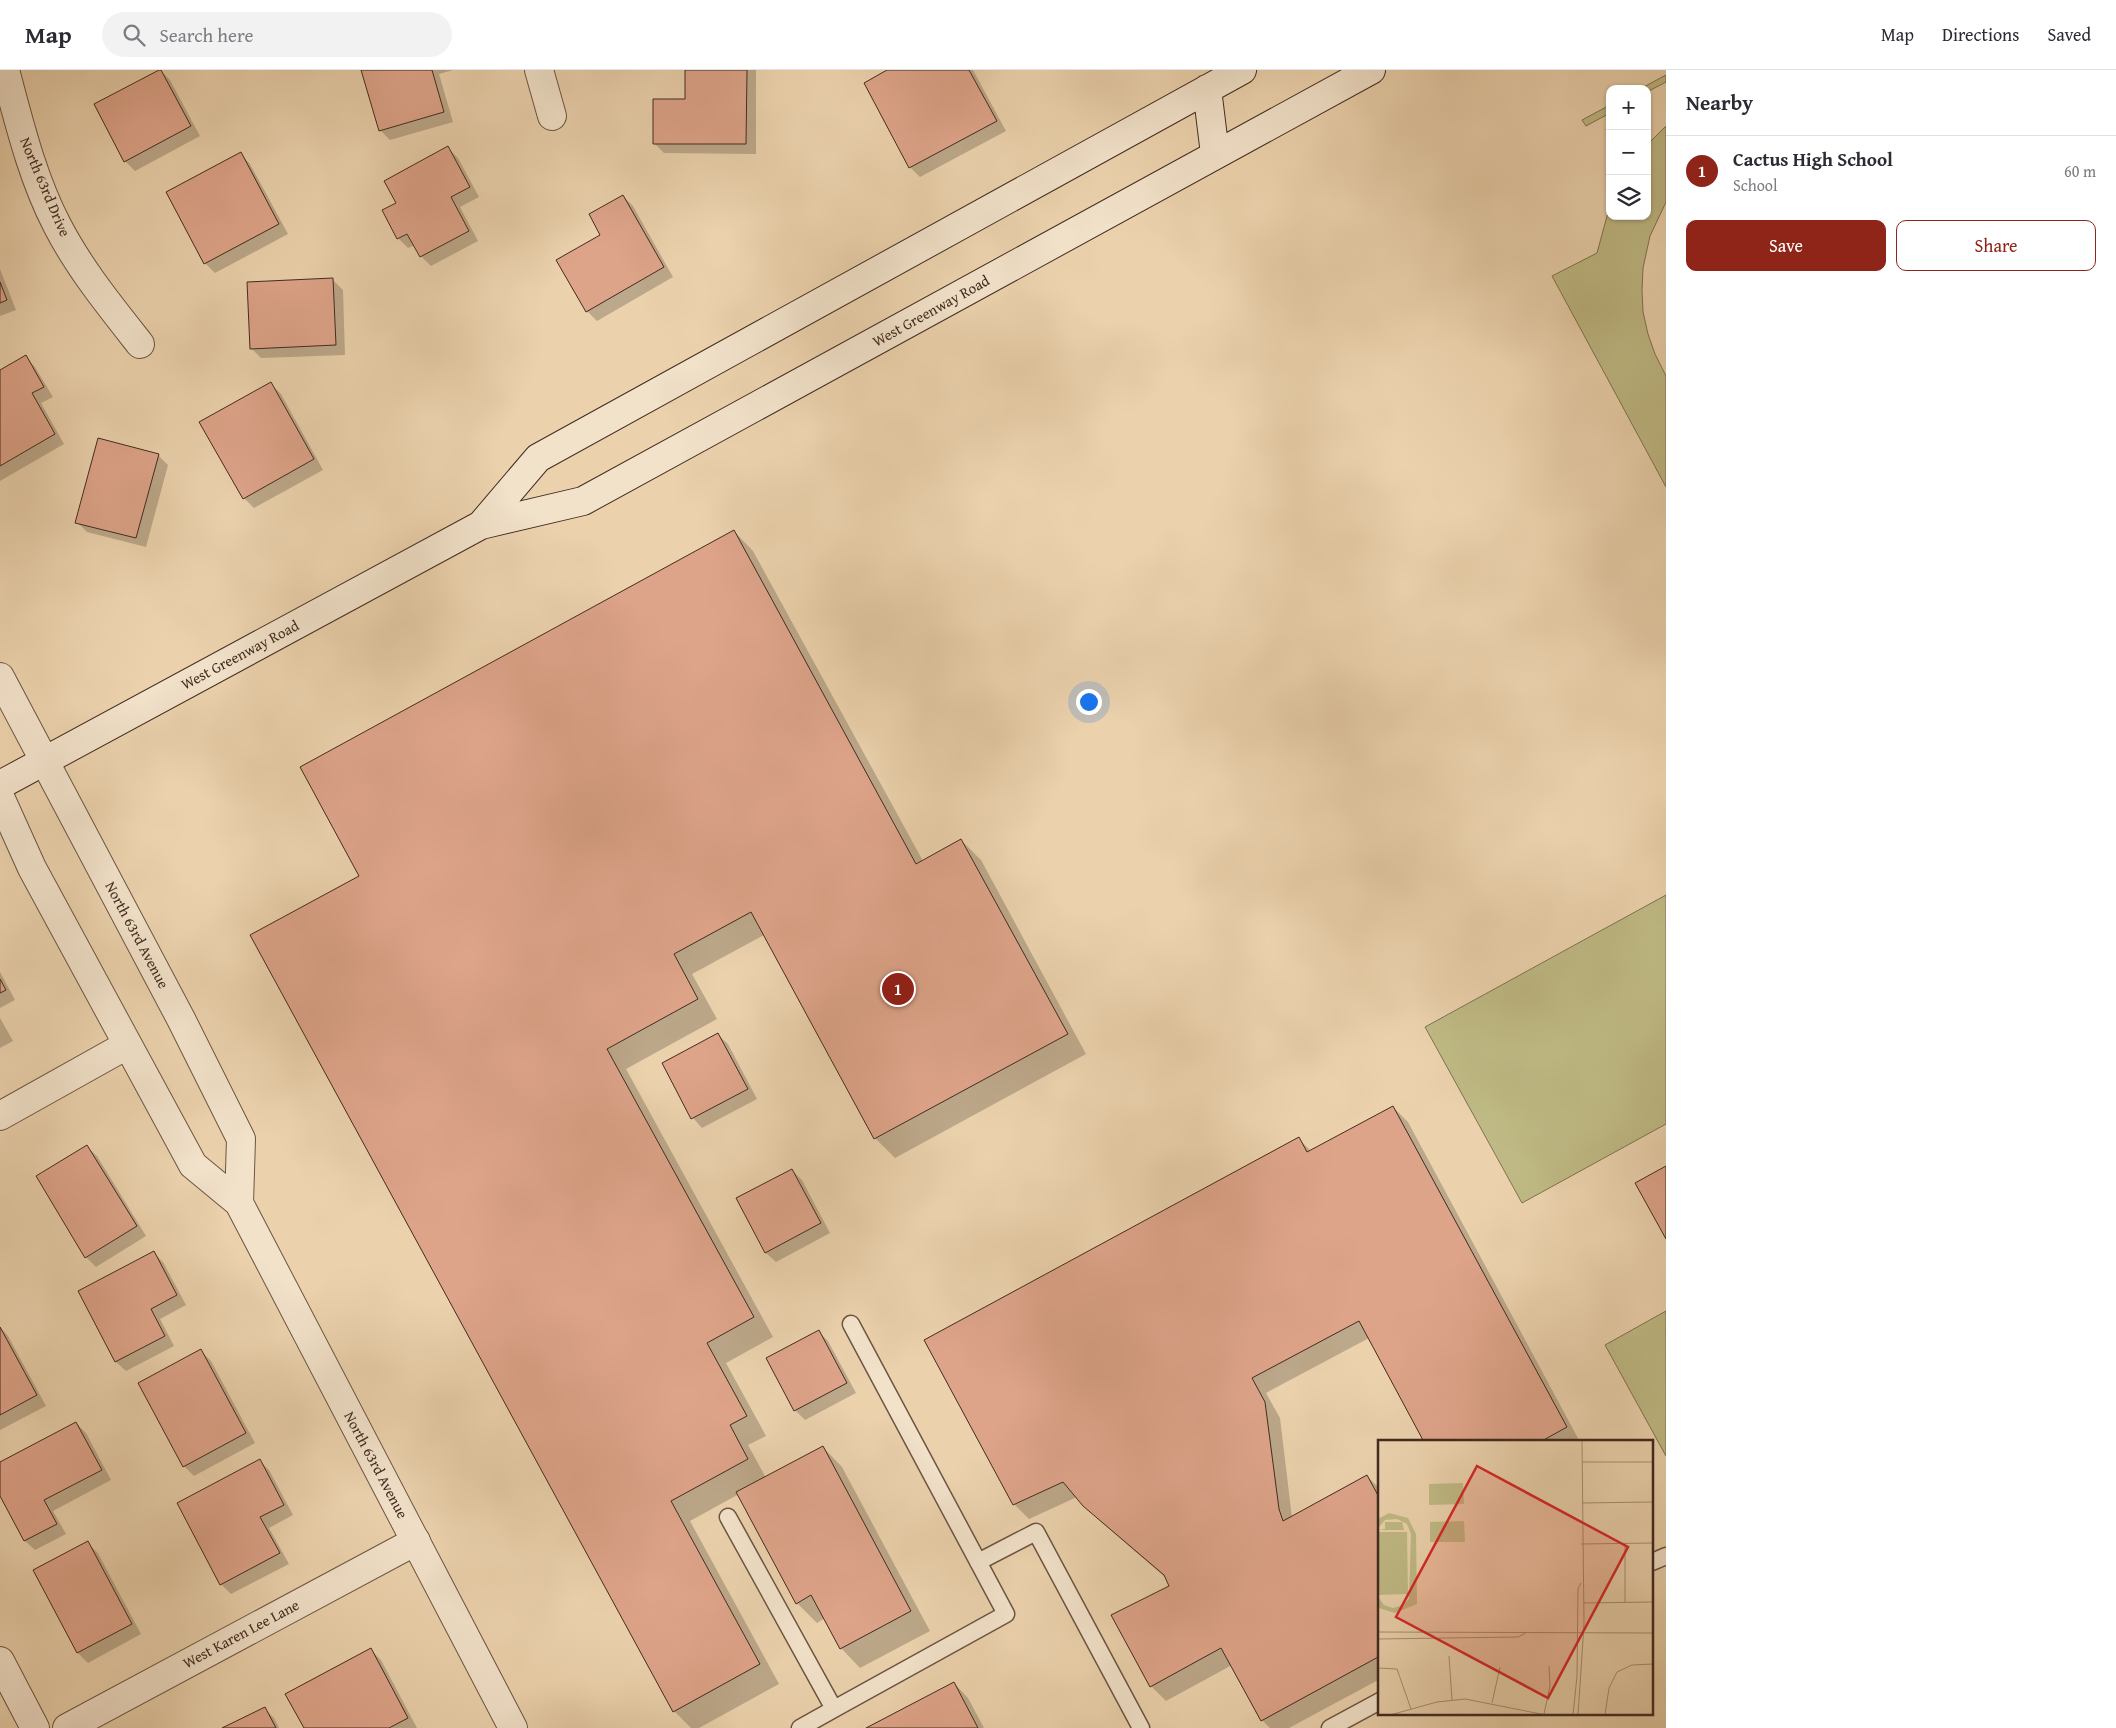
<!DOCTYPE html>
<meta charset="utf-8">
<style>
body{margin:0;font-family:"Gentium Book Plus",serif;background:#f2f2f3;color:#2b2b33}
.controls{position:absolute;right:15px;top:15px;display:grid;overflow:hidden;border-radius:10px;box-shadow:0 1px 4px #0004}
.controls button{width:45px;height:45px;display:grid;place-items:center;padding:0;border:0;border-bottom:1px solid #e1e1e2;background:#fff;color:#2b2b33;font:25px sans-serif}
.you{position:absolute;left:1088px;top:631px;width:18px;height:18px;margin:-12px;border:4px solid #fff;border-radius:50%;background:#1a73e8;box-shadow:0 0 0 8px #1a73e833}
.badge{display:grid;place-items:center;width:32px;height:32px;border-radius:50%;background:#8f2418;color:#fff;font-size:16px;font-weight:700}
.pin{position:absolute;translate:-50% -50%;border:2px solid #fff;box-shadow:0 1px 5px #0006}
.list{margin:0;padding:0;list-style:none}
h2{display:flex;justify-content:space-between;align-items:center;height:65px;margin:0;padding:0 20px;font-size:21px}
h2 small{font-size:16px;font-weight:400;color:#7c7c81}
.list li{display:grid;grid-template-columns:32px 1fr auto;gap:15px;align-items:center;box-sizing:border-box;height:70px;padding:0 20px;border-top:1px solid #e1e1e2}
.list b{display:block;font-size:19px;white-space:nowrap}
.list p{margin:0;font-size:16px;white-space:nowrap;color:#7c7c81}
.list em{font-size:16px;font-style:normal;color:#7c7c81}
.actions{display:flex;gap:10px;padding:15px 20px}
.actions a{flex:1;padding:11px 0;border:1px solid #8f2418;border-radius:10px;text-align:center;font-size:18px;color:#8f2418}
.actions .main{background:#8f2418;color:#fff}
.icon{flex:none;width:28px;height:28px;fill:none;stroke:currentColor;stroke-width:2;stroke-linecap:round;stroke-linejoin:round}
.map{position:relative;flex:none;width:1666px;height:1658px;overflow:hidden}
header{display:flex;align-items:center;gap:30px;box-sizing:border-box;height:70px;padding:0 25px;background:#fff;border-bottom:1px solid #e1e1e2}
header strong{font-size:24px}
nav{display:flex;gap:28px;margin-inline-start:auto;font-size:18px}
.search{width:350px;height:45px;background:#f2f2f3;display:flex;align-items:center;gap:12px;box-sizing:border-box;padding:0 18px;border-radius:28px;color:#7c7c81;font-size:19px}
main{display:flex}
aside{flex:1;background:#fff}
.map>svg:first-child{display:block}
.green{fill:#bfba85;stroke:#807252}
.shadow{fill:#0003}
.building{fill:#dea48a;stroke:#422b20}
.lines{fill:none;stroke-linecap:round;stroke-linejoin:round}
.service-casing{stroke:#6c5543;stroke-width:19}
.minor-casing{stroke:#6c5543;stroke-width:30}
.tertiary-casing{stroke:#6c5543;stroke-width:30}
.secondary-casing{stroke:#422b20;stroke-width:30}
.service{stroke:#f2e2ca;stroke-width:16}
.minor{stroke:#f2e2ca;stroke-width:28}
.tertiary{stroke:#f2e2ca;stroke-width:28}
.secondary{stroke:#f2e2ca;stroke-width:28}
.labels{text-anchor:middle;stroke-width:4;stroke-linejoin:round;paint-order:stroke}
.street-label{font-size:15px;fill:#422b20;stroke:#f2e2ca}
.inset-road{fill:none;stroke:#a78f75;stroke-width:1}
.view{fill:#d62828;fill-opacity:0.15;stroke:#d62828;stroke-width:2.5}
.inset-edge{fill:none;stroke:#422b20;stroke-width:2.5}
</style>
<header>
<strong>Map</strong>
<div class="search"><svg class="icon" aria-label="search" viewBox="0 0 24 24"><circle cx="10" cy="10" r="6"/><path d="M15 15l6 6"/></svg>Search here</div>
<nav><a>Map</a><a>Directions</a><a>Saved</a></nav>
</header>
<main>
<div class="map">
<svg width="1666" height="1658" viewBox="0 0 1666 1658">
<rect width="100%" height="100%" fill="#ebd2ad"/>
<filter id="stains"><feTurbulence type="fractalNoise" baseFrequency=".004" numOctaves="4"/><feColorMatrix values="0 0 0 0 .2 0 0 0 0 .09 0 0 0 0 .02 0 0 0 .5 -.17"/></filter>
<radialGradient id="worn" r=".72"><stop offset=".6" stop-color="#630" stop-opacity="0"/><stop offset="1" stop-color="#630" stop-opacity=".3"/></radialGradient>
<path class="green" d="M1666,5V12L1647,22V19H1640Z
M1610,35V43L1586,56L1582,50Z
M1666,56V132L1650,166L1643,198L1642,220L1643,242L1648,264L1655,284L1666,306V417L1552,206L1597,183L1610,135V146H1647V75Z
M1666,825V1054L1522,1133L1425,957Z
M1666,1241V1386L1605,1275Z"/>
<path class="shadow" d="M160,0L170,10L200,66L135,101L125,91Z
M363,0H453L439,4L453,52L390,70L380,60Z
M686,0H756V84L664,83L654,73L686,31Z
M890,0H973L1006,61L920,107L910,97Z
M448,78L458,88L479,127L460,137L478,171L431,196L421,186L415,175L408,178L398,168L397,134Z
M241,84L250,94L288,164L215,203L205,193Z
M623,126L633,136L673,207L597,251L587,241L602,166Z
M0,199L16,240L0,246Z
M333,210L343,220L345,285L261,288L251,278Z
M26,287L35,297L53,327L41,333L64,374L0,411V302Z
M271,314L281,324L323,400L254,438L244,428Z
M158,385L168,395L146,477L87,462L77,452Z
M734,461L753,481L923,791L961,770L981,790L1086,984L895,1088L875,1068L764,865L692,904L717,949L626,999L773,1267L726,1293L766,1366L748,1375L766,1408L823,1377L842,1397L930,1561L860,1598L841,1578L825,1548L817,1553L797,1533L739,1424L690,1451L779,1614L699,1658H691L674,1641L361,806Z
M0,902L15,930L0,938Z
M0,948L13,971L0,978Z
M718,965L728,974L757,1029L702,1058L693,1048Z
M1393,1037L1408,1052L1580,1372H1425L1369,1268L1266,1323L1280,1348L1292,1448L1367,1406L1380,1419V1609L1289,1658H1270L1262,1650L1232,1595L1166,1631L1151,1616L1171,1516L1167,1509L1100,1451L1077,1427L1029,1449L1014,1434L1299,1069L1311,1081Z
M87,1077L97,1086L146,1166L96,1197L86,1187Z
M792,1100L802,1110L830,1163L776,1192L766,1183Z
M153,1182L163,1192L186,1235L160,1249L174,1276L126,1301L116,1292L79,1222Z
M0,1257L8,1266L46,1336L0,1360Z
M818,1261L828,1271L856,1323L805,1350L795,1340Z
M201,1281L211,1291L255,1373L194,1406L184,1396Z
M76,1353L86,1363L111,1410L53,1441L66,1464L35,1480L25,1471L0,1423V1394Z
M259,1390L269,1400L293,1445L269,1458L289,1494L231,1524L221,1514Z
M88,1473L98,1483L141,1564L88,1593L78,1583L35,1501Z
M371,1580L381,1590L417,1658H305Z
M954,1613L968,1628L984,1658H869Z
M264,1638L274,1648L279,1658H224Z"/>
<path class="building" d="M159,0H161L191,56L124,92L94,34Z
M361,0H432L444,42L379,61Z
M685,0H747L746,74H653V29H685Z
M887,0H969L997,51L909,98L864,13Z
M448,76L470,117L451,127L469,161L420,187L407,164L397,169L382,140L396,133L384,111Z
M241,82L279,154L204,194L166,122Z
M623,125L664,197L586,242L556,190L600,165L589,144Z
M333,208L336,275L250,279L247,212Z
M0,212L7,230L0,233Z
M26,285L44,317L32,323L55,364L0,396V300Z
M271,312L314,389L243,429L199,352Z
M98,368L159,384L136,468L75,453Z
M734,460L916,794L961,769L1068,964L874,1069L751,842L674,884L698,929L607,979L754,1247L707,1273L747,1346L730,1355L748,1389L671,1431L760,1594L673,1642L250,865L359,806L300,697Z
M0,909L6,920L0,923Z
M718,963L748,1019L691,1049L662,993Z
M1393,1036L1567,1357L1540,1372H1424L1359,1251L1252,1308L1265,1332L1279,1439L1283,1451L1367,1405L1380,1429V1586L1261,1651L1221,1578L1150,1617L1111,1545L1169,1516L1164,1505L1083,1436L1063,1412L1013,1435L924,1270L1299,1067L1307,1082Z
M87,1075L137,1156L85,1188L36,1106Z
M1666,1096V1169L1635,1113Z
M792,1099L821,1153L765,1183L736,1128Z
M154,1181L177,1225L151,1239L165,1266L115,1292L78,1221Z
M0,1257L37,1325L0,1345Z
M819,1260L847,1313L794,1341L766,1288Z
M201,1279L246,1363L183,1397L138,1313Z
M76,1352L102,1400L44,1430L57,1454L24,1471L0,1426V1392Z
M823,1376L911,1541L840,1579L811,1525L796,1534L736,1422Z
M260,1389L284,1435L260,1447L280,1483L220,1515L177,1433Z
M88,1471L132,1554L77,1583L33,1500Z
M371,1578L408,1648L389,1658H304L285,1624Z
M954,1612L978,1658H866Z
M265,1637L276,1658H222Z"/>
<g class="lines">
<g class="service-casing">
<path id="service" d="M728,1447L834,1639L800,1658
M978,1492L1036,1462L1141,1658
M1652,1492L1666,1486
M834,1639L1006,1544L851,1254
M1330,1658L1380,1631"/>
</g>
<g class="minor-casing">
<path id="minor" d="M5,0C19,52 32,107 57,155C79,198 110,236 140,274
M539,0L552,46
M0,1046L127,975
M0,1591L35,1658
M67,1658L416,1471"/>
</g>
<g class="tertiary-casing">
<path id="tertiary" d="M0,607L181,949L241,1069L239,1133
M0,727L32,798L193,1095L239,1133L513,1658"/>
</g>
<g class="secondary-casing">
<path id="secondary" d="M1207,19L1215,84
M481,455L538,388L1242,0
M0,715L481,455L583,431L1371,0"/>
</g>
<use href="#service" class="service"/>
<use href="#minor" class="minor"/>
<use href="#tertiary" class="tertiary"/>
<use href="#secondary" class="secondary"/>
</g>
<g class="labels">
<g class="street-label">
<text transform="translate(45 117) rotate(67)" y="5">North 63rd Drive</text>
<text transform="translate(931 241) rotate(-29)" y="5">West Greenway Road</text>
<text transform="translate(240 585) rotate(-28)" y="5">West Greenway Road</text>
<text transform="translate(137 865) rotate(62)" y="5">North 63rd Avenue</text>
<text transform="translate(376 1395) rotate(62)" y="5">North 63rd Avenue</text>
<text transform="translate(241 1564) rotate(-28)" y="5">West Karen Lee Lane</text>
</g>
</g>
<g transform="translate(1378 1370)">
<rect width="275" height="275" fill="#ebd2ad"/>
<path d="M85,43L86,64L51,65V44ZM11,73L30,78L38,94L39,164L17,173L1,168L0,157L6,165L15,168L25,165L31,159L33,94L29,84L19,79L7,80L0,88V79ZM86,81L87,102H52V82ZM7,82H24L26,90H0L7,89ZM0,92H29L30,154L1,155Z" fill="#bfba85"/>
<path class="inset-road" d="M204,22H275M204,63L275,62M203,104L275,103M247,162V104M206,163L275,162M0,192L275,193M0,199L140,197L148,193M71,216L74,260M0,228L19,229L33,269M114,263L122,227M166,274L172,246L171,226M12,275L59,262L87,259L168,275M195,275L199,236L200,149L203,143M200,275L206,184L204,0M227,275L231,248L239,232L254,225L275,224"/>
<path class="view" d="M99,26L250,107L170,258L18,177Z"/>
<rect width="275" height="275" class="inset-edge"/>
</g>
<rect width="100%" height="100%" filter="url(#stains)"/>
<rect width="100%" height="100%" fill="url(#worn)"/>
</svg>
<div class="controls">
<button>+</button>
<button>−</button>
<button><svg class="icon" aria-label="layers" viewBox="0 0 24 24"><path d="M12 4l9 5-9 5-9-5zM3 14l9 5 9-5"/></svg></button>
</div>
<div class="you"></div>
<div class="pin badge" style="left:898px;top:919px">1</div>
</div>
<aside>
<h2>Nearby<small></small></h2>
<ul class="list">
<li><span class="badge">1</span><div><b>Cactus High School</b><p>School</p></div><em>60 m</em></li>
</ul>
<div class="actions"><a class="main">Save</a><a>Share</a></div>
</aside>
</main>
